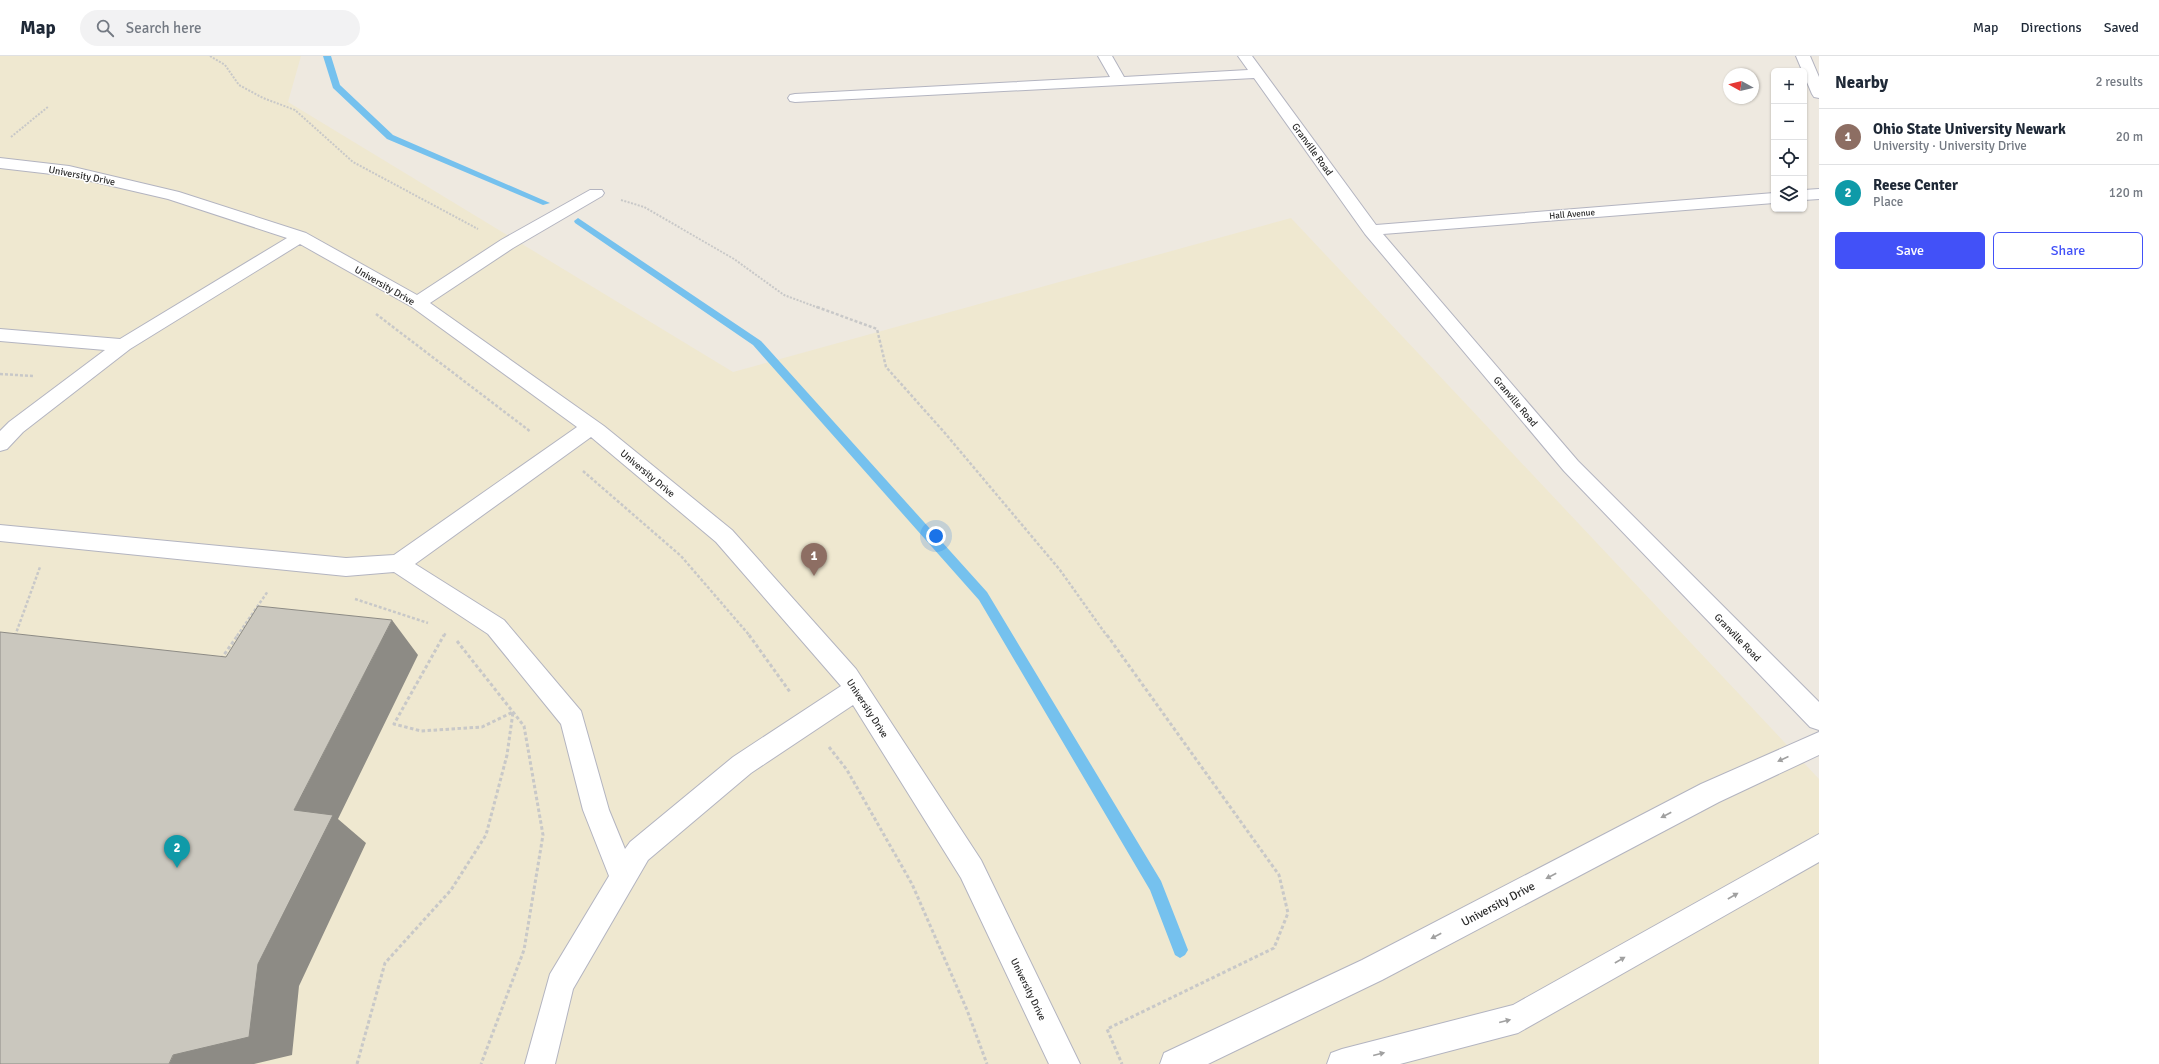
<!DOCTYPE html>
<meta charset="utf-8">
<style>
body{margin:0;font-family:Signika,sans-serif;background:#f2f2f3;color:#1f2937}
.controls{position:absolute;right:12px;top:12px;display:grid;overflow:hidden;border-radius:6px;box-shadow:0 1px 3px #0004}
.controls button{width:36px;height:36px;display:grid;place-items:center;padding:0;border:0;border-bottom:1px solid #e0e1e3;background:#fff;color:#1f2937;font:20px sans-serif}
.compass{position:absolute;left:1723px;top:12px;width:36px;height:36px;border-radius:50%;background:#fff;box-shadow:0 1px 3px #0004;rotate:278deg}
.you{position:absolute;left:936px;top:480px;width:14px;height:14px;margin:-10px;border:3px solid #fff;border-radius:50%;background:#1a73e8;box-shadow:0 0 0 6px #1a73e833}
.badge{display:grid;place-items:center;width:26px;height:26px;border-radius:50%;background:#4251f8;color:#fff;font-size:13px;font-weight:700}
.pin{position:absolute;translate:-50% -33px;filter:drop-shadow(0 1px 2px #0008)}
.pin::after{content:'';position:absolute;top:21px;width:14px;height:12px;background:inherit;clip-path:polygon(0 0,100% 0,50% 100%)}
.list{margin:0;padding:0;list-style:none}
h2{display:flex;justify-content:space-between;align-items:center;height:52px;margin:0;padding:0 16px;font-size:17px}
h2 small{font-size:13px;font-weight:400;color:#747a83}
.list li{display:grid;grid-template-columns:26px 1fr auto;gap:12px;align-items:center;box-sizing:border-box;height:56px;padding:0 16px;border-top:1px solid #e0e1e3}
.list b{display:block;font-size:15px;white-space:nowrap}
.list p{margin:0;font-size:13px;white-space:nowrap;color:#747a83}
.list em{font-size:13px;font-style:normal;color:#747a83}
.actions{display:flex;gap:8px;padding:12px 16px}
.actions a{flex:1;padding:9px 0;border:1px solid #4251f8;border-radius:6px;text-align:center;font-size:14px;color:#4251f8}
.actions .main{background:#4251f8;color:#fff}
.icon{flex:none;width:22px;height:22px;fill:none;stroke:currentColor;stroke-width:2;stroke-linecap:round;stroke-linejoin:round}
.map{position:relative;flex:none;width:1819px;height:1008px;overflow:hidden}
header{display:flex;align-items:center;gap:24px;box-sizing:border-box;height:56px;padding:0 20px;background:#fff;border-bottom:1px solid #e0e1e3}
header strong{font-size:19px}
nav{display:flex;gap:22px;margin-inline-start:auto;font-size:14px}
.search{width:280px;height:36px;background:#f2f2f3;display:flex;align-items:center;gap:10px;box-sizing:border-box;padding:0 14px;border-radius:22px;color:#747a83;font-size:15px}
main{display:flex}
aside{flex:1;background:#fff}
.map>svg:first-child{display:block}
.education{fill:#efe8d0}
.lines{fill:none;stroke-linecap:round;stroke-linejoin:round}
.stream{fill:#75c1ee;fill-rule:evenodd}
.minor-casing{stroke:#b3b4c0;stroke-width:2}
.path-far2{stroke:#c8c8c8;stroke-width:2;stroke-dasharray:2 1.5;stroke-linecap:butt}
.path-far1{stroke:#c8c8c8;stroke-width:2.5;stroke-dasharray:3 2;stroke-linecap:butt}
.path{stroke:#c8c8c8;stroke-width:3;stroke-dasharray:3.5 2.5;stroke-linecap:butt}
.minor{fill:#fff;fill-rule:evenodd}
.shaded-wall{fill:#8d8b85}
.building{fill:#cac7be;stroke:#8d8b85}
.oneway{fill:#a0a0a0}
.labels{text-anchor:middle;stroke-width:3;stroke-linejoin:round;paint-order:stroke}
.far-street-label{font-size:9px;fill:#2d2d2d;stroke:#fff}
.street-label{font-size:10px;fill:#2d2d2d;stroke:#fff}
.near-street-label{font-size:12px;fill:#2d2d2d;stroke:#fff}
</style>
<header>
<strong>Map</strong>
<div class="search"><svg class="icon" aria-label="search" viewBox="0 0 24 24"><circle cx="10" cy="10" r="6"/><path d="M15 15l6 6"/></svg>Search here</div>
<nav><a>Map</a><a>Directions</a><a>Saved</a></nav>
</header>
<main>
<div class="map">
<svg width="1819" height="1008" viewBox="0 0 1819 1008">
<rect width="100%" height="100%" fill="#eee9e0"/>
<path class="education" d="M0,0H301L288,46L733,316L1291,162L1819,723V1008H0Z"/>
<g class="lines">
<path class="stream" d="M323,0H331L340,29L393,79L550,147L543,149L387,83L333,32Z
M578,162L761,285L987,536L1161,825L1188,894L1185,899L1180,902L1175,899L1150,834L979,544L753,289L575,167L574,165Z"/>
<g class="minor-casing">
<path id="minor" d="M1098,0H1112L1124,21L1248,14L1238,0H1252L1376,169L1774,137V147L1383,178L1578,405L1819,646V674L1810,671L1564,415L1365,178L1254,22L795,46L790,45L788,42L790,39L795,38L1110,21Z
M1796,0H1810L1819,21V42L1814,41L1812,38Z
M0,102L69,110L179,136L306,177L417,239L501,184L590,134H602L604,137L602,140L513,192L430,247L604,370L732,474L856,613L981,804L1080,1008H1049L961,822L853,649L751,717L648,804L573,933L555,1008H525L550,918L609,820L583,754L561,668L488,578L394,516L346,520L0,485V469L346,502L394,499L577,371L412,251L300,188L130,293L23,376L7,393L0,395V375L9,366L105,294L0,285V273L120,283L287,182L168,143L69,120L0,112ZM591,381L716,486L841,630L733,701L630,786L625,793L609,754L581,655L504,564L415,508Z
M1819,133V143L1804,144V134Z
M1819,676V699L1719,746L1382,924L1208,1008H1160L1164,997L1362,904L1701,728Z
M1819,778V806L1518,977L1400,1008H1327L1331,997L1342,993L1513,949Z"/>
</g>
<path class="path-far2" d="M210,0L225,9L239,29L263,42L295,54L353,106L478,173
M11,81L49,50
M621,144L644,151L734,203L784,239L819,252"/>
<path class="path-far1" d="M817,251L877,273L886,311L944,376L1060,514L1107,580
M376,258L531,376
M0,318L33,320
M583,415L681,500L750,580
M355,543L428,567
M15,580L40,511
M237,580L268,535
M444,580L446,576"/>
<path class="path" d="M749,579L790,636
M1107,579L1279,819L1288,857L1274,892L1107,973L1122,1008
M15,581L16,579
M457,585L524,670L543,779L524,894L481,1008
M221,603L238,579
M829,691L847,714L912,828L967,954L987,1008
M357,1008L385,907L451,834L486,779L507,699L513,656L482,671L421,675L394,668L444,579"/>
<use href="#minor" class="minor"/>
</g>
<path class="shaded-wall" d="M392,564L418,599L338,763L366,787L299,930L292,999L254,1008H169L294,754Z"/>
<path class="building" d="M258,550L392,564L294,754L333,759L258,908L249,981L173,999L169,1008H0V576L226,601Z"/>
<defs><path id="oneway-solid" d="M-6-.8H1V-3.2L6.5 0L1 3.2V.8H-6Z"/></defs>
<g class="oneway">
<use href="#oneway-solid" transform="translate(1783 703) rotate(156)"/>
<use href="#oneway-solid" transform="translate(1666 759) rotate(152)"/>
<use href="#oneway-solid" transform="translate(1551 820) rotate(152)"/>
<use href="#oneway-solid" transform="translate(1733 840) rotate(-30)"/>
<use href="#oneway-solid" transform="translate(1436 880) rotate(152)"/>
<use href="#oneway-solid" transform="translate(1620 904) rotate(-30)"/>
<use href="#oneway-solid" transform="translate(1505 965) rotate(-14)"/>
<use href="#oneway-solid" transform="translate(1379 998) rotate(-14)"/>
</g>
<g class="labels">
<g class="far-street-label">
<text transform="translate(1572 158) rotate(-5)" y="3">Hall Avenue</text>
</g>
<g class="street-label">
<text transform="translate(1313 93) rotate(54)" y="4">Granville Road</text>
<text transform="translate(82 119) rotate(11)" y="4">University Drive</text>
<text transform="translate(385 229) rotate(30)" y="4">University Drive</text>
<text transform="translate(1516 345) rotate(50)" y="4">Granville Road</text>
<text transform="translate(648 417) rotate(40)" y="4">University Drive</text>
<text transform="translate(1738 581) rotate(46)" y="4">Granville Road</text>
<text transform="translate(868 652) rotate(57)" y="4">University Drive</text>
<text transform="translate(1029 933) rotate(64)" y="4">University Drive</text>
</g>
<g class="near-street-label">
<text transform="translate(1498 848) rotate(-28)" y="4">University Drive</text>
</g>
</g>
</svg>
<div class="controls">
<button>+</button>
<button>−</button>
<button><svg class="icon" aria-label="locate" viewBox="0 0 24 24"><circle cx="12" cy="12" r="6"/><path d="M12 2v4M12 18v4M2 12h4M18 12h4"/></svg></button>
<button><svg class="icon" aria-label="layers" viewBox="0 0 24 24"><path d="M12 4l9 5-9 5-9-5zM3 14l9 5 9-5"/></svg></button>
</div>
<svg class="compass" viewBox="-18 -18 36 36"><path d="M0-13l5 13h-10z" fill="#e53935"/><path d="M0 13l5-13h-10z" fill="#747a83"/></svg>
<div class="you"></div>
<div class="pin badge" style="left:814px;top:520px;background:#8d6e63">1</div>
<div class="pin badge" style="left:177px;top:812px;background:#0f9aa8">2</div>
</div>
<aside>
<h2>Nearby<small>2 results</small></h2>
<ul class="list">
<li><span class="badge" style="background:#8d6e63">1</span><div><b>Ohio State University Newark</b><p>University · University Drive</p></div><em>20 m</em></li>
<li><span class="badge" style="background:#0f9aa8">2</span><div><b>Reese Center</b><p>Place</p></div><em>120 m</em></li>
</ul>
<div class="actions"><a class="main">Save</a><a>Share</a></div>
</aside>
</main>
